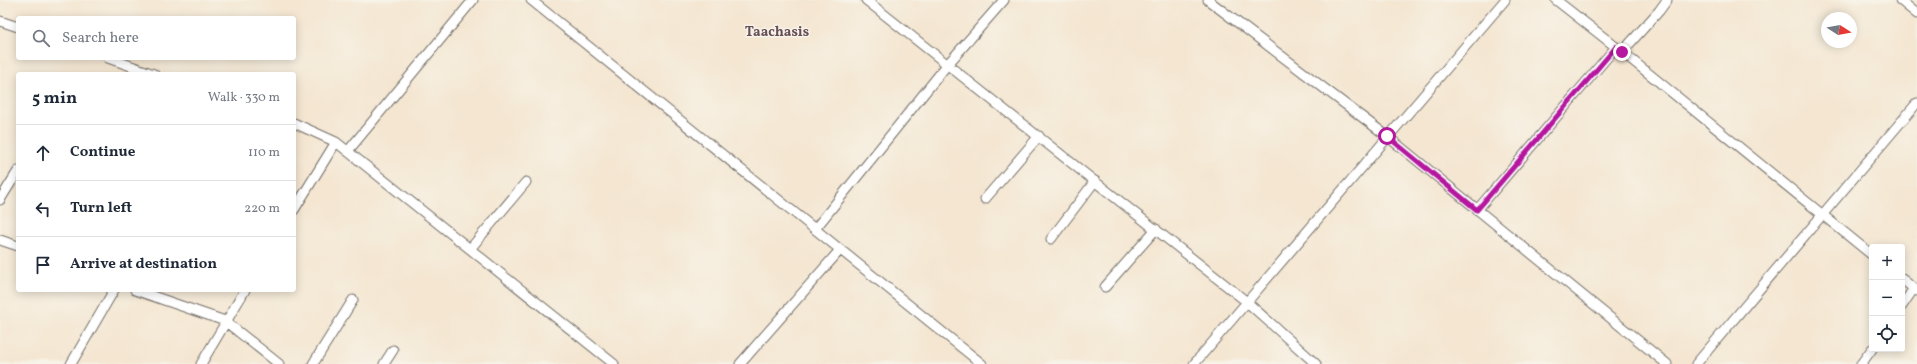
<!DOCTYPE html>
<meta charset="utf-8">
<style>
body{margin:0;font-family:Vollkorn,serif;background:#f2f2f3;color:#1f2937}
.controls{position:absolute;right:12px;bottom:12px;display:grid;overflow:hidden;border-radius:4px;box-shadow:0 2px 10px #0003}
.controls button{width:36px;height:36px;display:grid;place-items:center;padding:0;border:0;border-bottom:1px solid #e0e1e3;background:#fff;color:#1f2937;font:20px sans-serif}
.compass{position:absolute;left:1821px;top:12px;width:36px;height:36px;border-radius:50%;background:#fff;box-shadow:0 2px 10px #0003;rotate:101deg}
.stop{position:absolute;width:12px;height:12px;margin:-9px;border:3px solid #b5179e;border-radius:50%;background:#fff}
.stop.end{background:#b5179e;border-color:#fff;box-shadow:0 1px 4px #0008}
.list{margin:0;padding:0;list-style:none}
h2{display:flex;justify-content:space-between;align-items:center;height:52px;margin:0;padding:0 16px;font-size:17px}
h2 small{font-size:13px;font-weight:400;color:#747a83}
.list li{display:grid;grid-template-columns:26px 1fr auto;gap:12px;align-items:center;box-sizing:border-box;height:56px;padding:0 16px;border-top:1px solid #e0e1e3}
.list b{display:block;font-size:15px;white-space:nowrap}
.list em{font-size:13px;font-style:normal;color:#747a83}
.icon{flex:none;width:22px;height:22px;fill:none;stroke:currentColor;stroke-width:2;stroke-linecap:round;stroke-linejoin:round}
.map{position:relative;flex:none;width:1917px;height:364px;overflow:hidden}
.search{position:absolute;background:#fff;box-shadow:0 2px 10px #0003;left:16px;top:16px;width:280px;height:44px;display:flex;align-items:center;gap:10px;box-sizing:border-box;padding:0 14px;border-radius:4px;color:#747a83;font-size:15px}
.panel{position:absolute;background:#fff;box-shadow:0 2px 10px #0003;left:16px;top:72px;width:280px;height:220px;border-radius:4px}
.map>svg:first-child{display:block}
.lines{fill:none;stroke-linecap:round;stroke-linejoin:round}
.minor-casing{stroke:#716c65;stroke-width:11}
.minor{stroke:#fff;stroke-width:9}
.route{stroke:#b5179e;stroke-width:5}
.labels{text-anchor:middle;stroke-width:3;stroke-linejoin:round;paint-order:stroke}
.quarter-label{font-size:14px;font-weight:bold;fill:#664e57;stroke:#f7f3e8}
</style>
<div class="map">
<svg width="1917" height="364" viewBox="0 0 1917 364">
<rect width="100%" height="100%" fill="#f7f3e8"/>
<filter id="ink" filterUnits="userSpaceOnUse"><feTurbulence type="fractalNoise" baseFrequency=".025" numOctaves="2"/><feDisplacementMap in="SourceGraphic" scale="8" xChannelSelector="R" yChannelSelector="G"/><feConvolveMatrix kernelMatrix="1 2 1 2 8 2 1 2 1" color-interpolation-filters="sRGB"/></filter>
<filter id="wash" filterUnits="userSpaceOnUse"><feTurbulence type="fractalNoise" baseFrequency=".012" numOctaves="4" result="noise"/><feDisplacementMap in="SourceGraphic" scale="16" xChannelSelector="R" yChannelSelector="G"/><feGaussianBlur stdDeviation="0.9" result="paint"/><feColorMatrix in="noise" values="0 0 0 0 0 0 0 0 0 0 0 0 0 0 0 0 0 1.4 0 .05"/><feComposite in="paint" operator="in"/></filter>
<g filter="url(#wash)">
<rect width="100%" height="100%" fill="#f4e6d1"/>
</g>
<g filter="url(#ink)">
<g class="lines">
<g class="minor-casing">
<path id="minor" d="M531,0L982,364
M866,0L1247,302L1316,364
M1208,0L1387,136L1667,364
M1556,0L1616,47L1872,255
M1900,0L1917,14
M0,21L18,27
M1622,52L1659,11L1667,0
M108,58L154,74
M294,123L336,142L614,364
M348,151L473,0
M985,199L1039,136
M0,200L18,171
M294,210L336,142
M1477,210L1616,47
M815,229L947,65L1004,0
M1051,239L1095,181
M0,240L18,246
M470,249L526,182
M1902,279L1917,291
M1105,287L1156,229
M135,290L225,321L279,364
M1902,306L1914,288
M71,364L114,290
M201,364L245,290
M313,364L353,300
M384,364L393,350
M740,364L840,250
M1194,364L1505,0
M1696,364L1917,103
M1861,364L1872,349"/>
</g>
<use href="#minor" class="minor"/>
</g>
</g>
<g class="lines" filter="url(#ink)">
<path class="route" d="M1387,136L1477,210L1616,47L1622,52"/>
</g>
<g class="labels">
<g class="quarter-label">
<text x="777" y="36">Taachasis</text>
</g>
</g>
</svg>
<div class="controls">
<button>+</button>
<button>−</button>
<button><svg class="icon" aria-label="locate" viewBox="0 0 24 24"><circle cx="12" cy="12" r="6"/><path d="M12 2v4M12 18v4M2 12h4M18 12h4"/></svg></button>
</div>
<svg class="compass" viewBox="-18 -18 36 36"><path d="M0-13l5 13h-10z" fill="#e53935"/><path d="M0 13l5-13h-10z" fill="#747a83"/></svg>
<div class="stop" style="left:1387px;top:136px"></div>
<div class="stop end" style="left:1622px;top:52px"></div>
<div class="search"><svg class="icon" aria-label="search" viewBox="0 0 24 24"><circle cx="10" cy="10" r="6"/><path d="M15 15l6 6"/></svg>Search here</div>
<section class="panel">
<h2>5 min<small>Walk · 330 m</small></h2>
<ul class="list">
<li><svg class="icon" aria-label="ahead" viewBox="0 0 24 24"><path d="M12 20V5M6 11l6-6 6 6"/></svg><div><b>Continue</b></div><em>110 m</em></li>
<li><svg class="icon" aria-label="left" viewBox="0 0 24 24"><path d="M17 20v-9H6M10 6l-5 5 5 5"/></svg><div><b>Turn left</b></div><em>220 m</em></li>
<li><svg class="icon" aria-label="arrive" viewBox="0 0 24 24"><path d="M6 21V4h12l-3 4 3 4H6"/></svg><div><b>Arrive at destination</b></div></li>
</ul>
</section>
</div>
